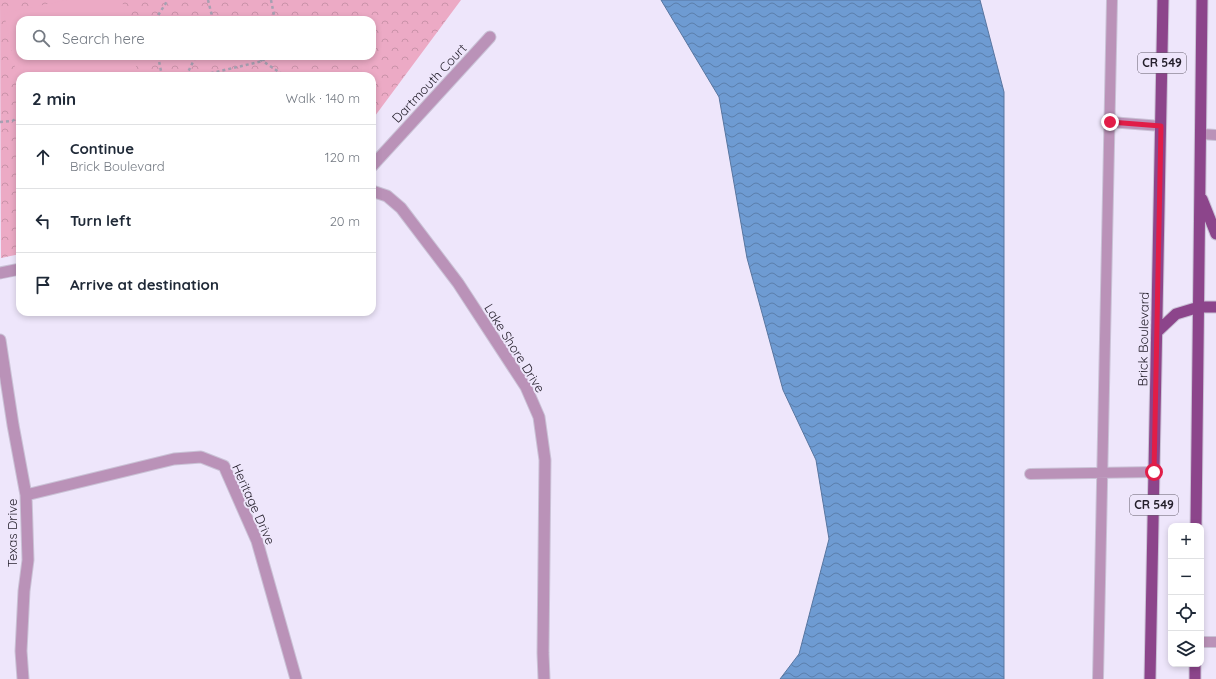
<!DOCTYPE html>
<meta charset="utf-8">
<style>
body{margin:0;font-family:Quicksand,sans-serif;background:#f6f6f7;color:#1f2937}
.controls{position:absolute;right:12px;bottom:12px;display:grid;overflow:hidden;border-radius:8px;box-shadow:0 2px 6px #0003}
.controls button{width:36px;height:36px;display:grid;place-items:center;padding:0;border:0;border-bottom:1px solid #e0e1e3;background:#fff;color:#1f2937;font:20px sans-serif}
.stop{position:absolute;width:12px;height:12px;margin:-9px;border:3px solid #e11d48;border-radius:50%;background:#fff}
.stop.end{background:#e11d48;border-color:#fff;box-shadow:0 1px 4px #0008}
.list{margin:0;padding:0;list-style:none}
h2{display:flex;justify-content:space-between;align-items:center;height:52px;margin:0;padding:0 16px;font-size:17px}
h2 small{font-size:13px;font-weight:400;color:#747a83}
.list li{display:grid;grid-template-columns:26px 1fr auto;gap:12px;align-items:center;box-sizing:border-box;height:64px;padding:0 16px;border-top:1px solid #e0e1e3}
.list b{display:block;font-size:15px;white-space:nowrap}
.list p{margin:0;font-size:13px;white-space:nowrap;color:#747a83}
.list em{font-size:13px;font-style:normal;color:#747a83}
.icon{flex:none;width:22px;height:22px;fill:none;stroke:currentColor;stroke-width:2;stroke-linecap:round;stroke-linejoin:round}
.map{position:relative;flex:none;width:1216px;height:679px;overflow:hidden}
.search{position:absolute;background:#fff;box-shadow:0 2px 6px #0003;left:16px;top:16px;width:360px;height:44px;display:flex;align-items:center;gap:10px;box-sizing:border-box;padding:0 14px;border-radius:12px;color:#747a83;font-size:15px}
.panel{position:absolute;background:#fff;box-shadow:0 2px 6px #0003;left:16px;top:72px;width:360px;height:244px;border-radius:12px}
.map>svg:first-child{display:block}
.forest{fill:url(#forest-crowns);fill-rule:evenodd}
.garden{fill:#ecaac5}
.water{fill:url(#water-waves);stroke:#5876a0}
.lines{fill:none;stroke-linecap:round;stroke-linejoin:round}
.service-casing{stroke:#cac2d6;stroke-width:12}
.minor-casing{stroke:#cac2d6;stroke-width:13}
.primary-casing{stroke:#cac2d6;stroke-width:13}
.path{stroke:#a7a0b2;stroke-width:2.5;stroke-dasharray:3 3;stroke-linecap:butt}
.service{stroke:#ba92b8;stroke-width:10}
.minor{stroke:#ba92b8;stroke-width:11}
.primary{stroke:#8c458b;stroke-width:11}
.route{stroke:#e11d48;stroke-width:5}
.labels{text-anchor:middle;stroke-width:4;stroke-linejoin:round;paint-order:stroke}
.shield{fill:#eee6fb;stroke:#615b69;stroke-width:1}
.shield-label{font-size:12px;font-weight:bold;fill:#241f2b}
.street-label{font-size:13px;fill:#241f2b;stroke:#eee6fb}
</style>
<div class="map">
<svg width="1216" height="679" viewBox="0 0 1216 679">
<defs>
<pattern id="forest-crowns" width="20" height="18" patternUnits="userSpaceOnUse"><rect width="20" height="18" fill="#ecaac5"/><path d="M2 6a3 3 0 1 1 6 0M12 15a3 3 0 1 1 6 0" fill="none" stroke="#ca92a9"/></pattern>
<pattern id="water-waves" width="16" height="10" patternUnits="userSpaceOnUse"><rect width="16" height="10" fill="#6e9bd2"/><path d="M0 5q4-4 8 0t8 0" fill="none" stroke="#5a7eab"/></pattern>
</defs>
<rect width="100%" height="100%" fill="#eee6fb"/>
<path class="forest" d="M0,0H461L372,120V76H20V254L1,258ZM20,20H372V56H20Z"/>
<path class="garden" d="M67,0H122L126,20H20V56H134L138,76H20V92L4,13Z"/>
<path class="water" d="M661,0H980L1004,92V679H780L799,654L829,539L816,460L783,390L747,258L719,97Z"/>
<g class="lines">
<g class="service-casing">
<path id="service" d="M1110,122L1161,126
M1201,134L1216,135
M1030,474L1154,472
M1201,642H1216
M1098,679L1112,0"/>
</g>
<g class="minor-casing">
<path id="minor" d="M372,166L490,37
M372,191L387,196L401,208L458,283L526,387L539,417L545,460L543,653L544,679
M0,273L20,269
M0,340L13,425L26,495L28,560L24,591L21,651L23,679
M26,495L174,459L201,457L224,466L257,541L296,679"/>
</g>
<g class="primary-casing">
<path id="primary" d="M1202,199L1216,234
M1158,331L1176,314L1199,307H1216
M1196,526L1202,0
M1150,679L1163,0
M1195,679V664"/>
</g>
<path class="path" d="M208,0L213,20
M271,0L275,20
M155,20L168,0
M215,20H221
M158,56L162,76
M212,56H213
M255,56L285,76
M186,76L196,56
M199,76L263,61L266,56
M0,122L12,121L20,117"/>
<use href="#service" class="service"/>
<use href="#minor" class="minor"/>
<use href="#primary" class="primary"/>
</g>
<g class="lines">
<path class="route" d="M1110,122L1161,126L1154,472"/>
</g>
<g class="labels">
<g class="shield">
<rect x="1138" y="53" width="48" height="20" rx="3"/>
<rect x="1130" y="495" width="48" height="20" rx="3"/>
</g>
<g class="shield-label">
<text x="1162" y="67">CR 549</text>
<text x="1154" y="509">CR 549</text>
</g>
<g class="street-label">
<text transform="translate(429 83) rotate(-47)" y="5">Dartmouth Court</text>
<text transform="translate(1143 339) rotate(-89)" y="5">Brick Boulevard</text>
<text transform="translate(515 348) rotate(58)" y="5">Lake Shore Drive</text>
<text transform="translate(254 504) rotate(66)" y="5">Heritage Drive</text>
<text transform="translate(12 533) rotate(-90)" y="5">Texas Drive</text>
</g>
</g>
</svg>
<div class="controls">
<button>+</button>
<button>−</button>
<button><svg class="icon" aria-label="locate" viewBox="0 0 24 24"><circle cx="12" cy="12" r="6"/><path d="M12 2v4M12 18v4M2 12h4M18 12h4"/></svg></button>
<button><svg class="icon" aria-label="layers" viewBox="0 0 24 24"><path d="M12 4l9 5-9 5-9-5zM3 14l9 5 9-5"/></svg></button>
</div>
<div class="stop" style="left:1154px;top:472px"></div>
<div class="stop end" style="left:1110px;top:122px"></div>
<div class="search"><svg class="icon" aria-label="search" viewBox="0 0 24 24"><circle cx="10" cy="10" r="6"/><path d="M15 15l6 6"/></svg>Search here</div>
<section class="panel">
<h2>2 min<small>Walk · 140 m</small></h2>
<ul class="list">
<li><svg class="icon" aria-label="ahead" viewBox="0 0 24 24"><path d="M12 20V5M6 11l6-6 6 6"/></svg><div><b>Continue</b><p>Brick Boulevard</p></div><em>120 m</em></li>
<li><svg class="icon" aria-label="left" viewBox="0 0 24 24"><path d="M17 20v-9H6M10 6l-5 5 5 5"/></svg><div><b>Turn left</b></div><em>20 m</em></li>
<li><svg class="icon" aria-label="arrive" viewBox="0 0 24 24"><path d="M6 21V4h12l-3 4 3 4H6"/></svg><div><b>Arrive at destination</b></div></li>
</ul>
</section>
</div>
